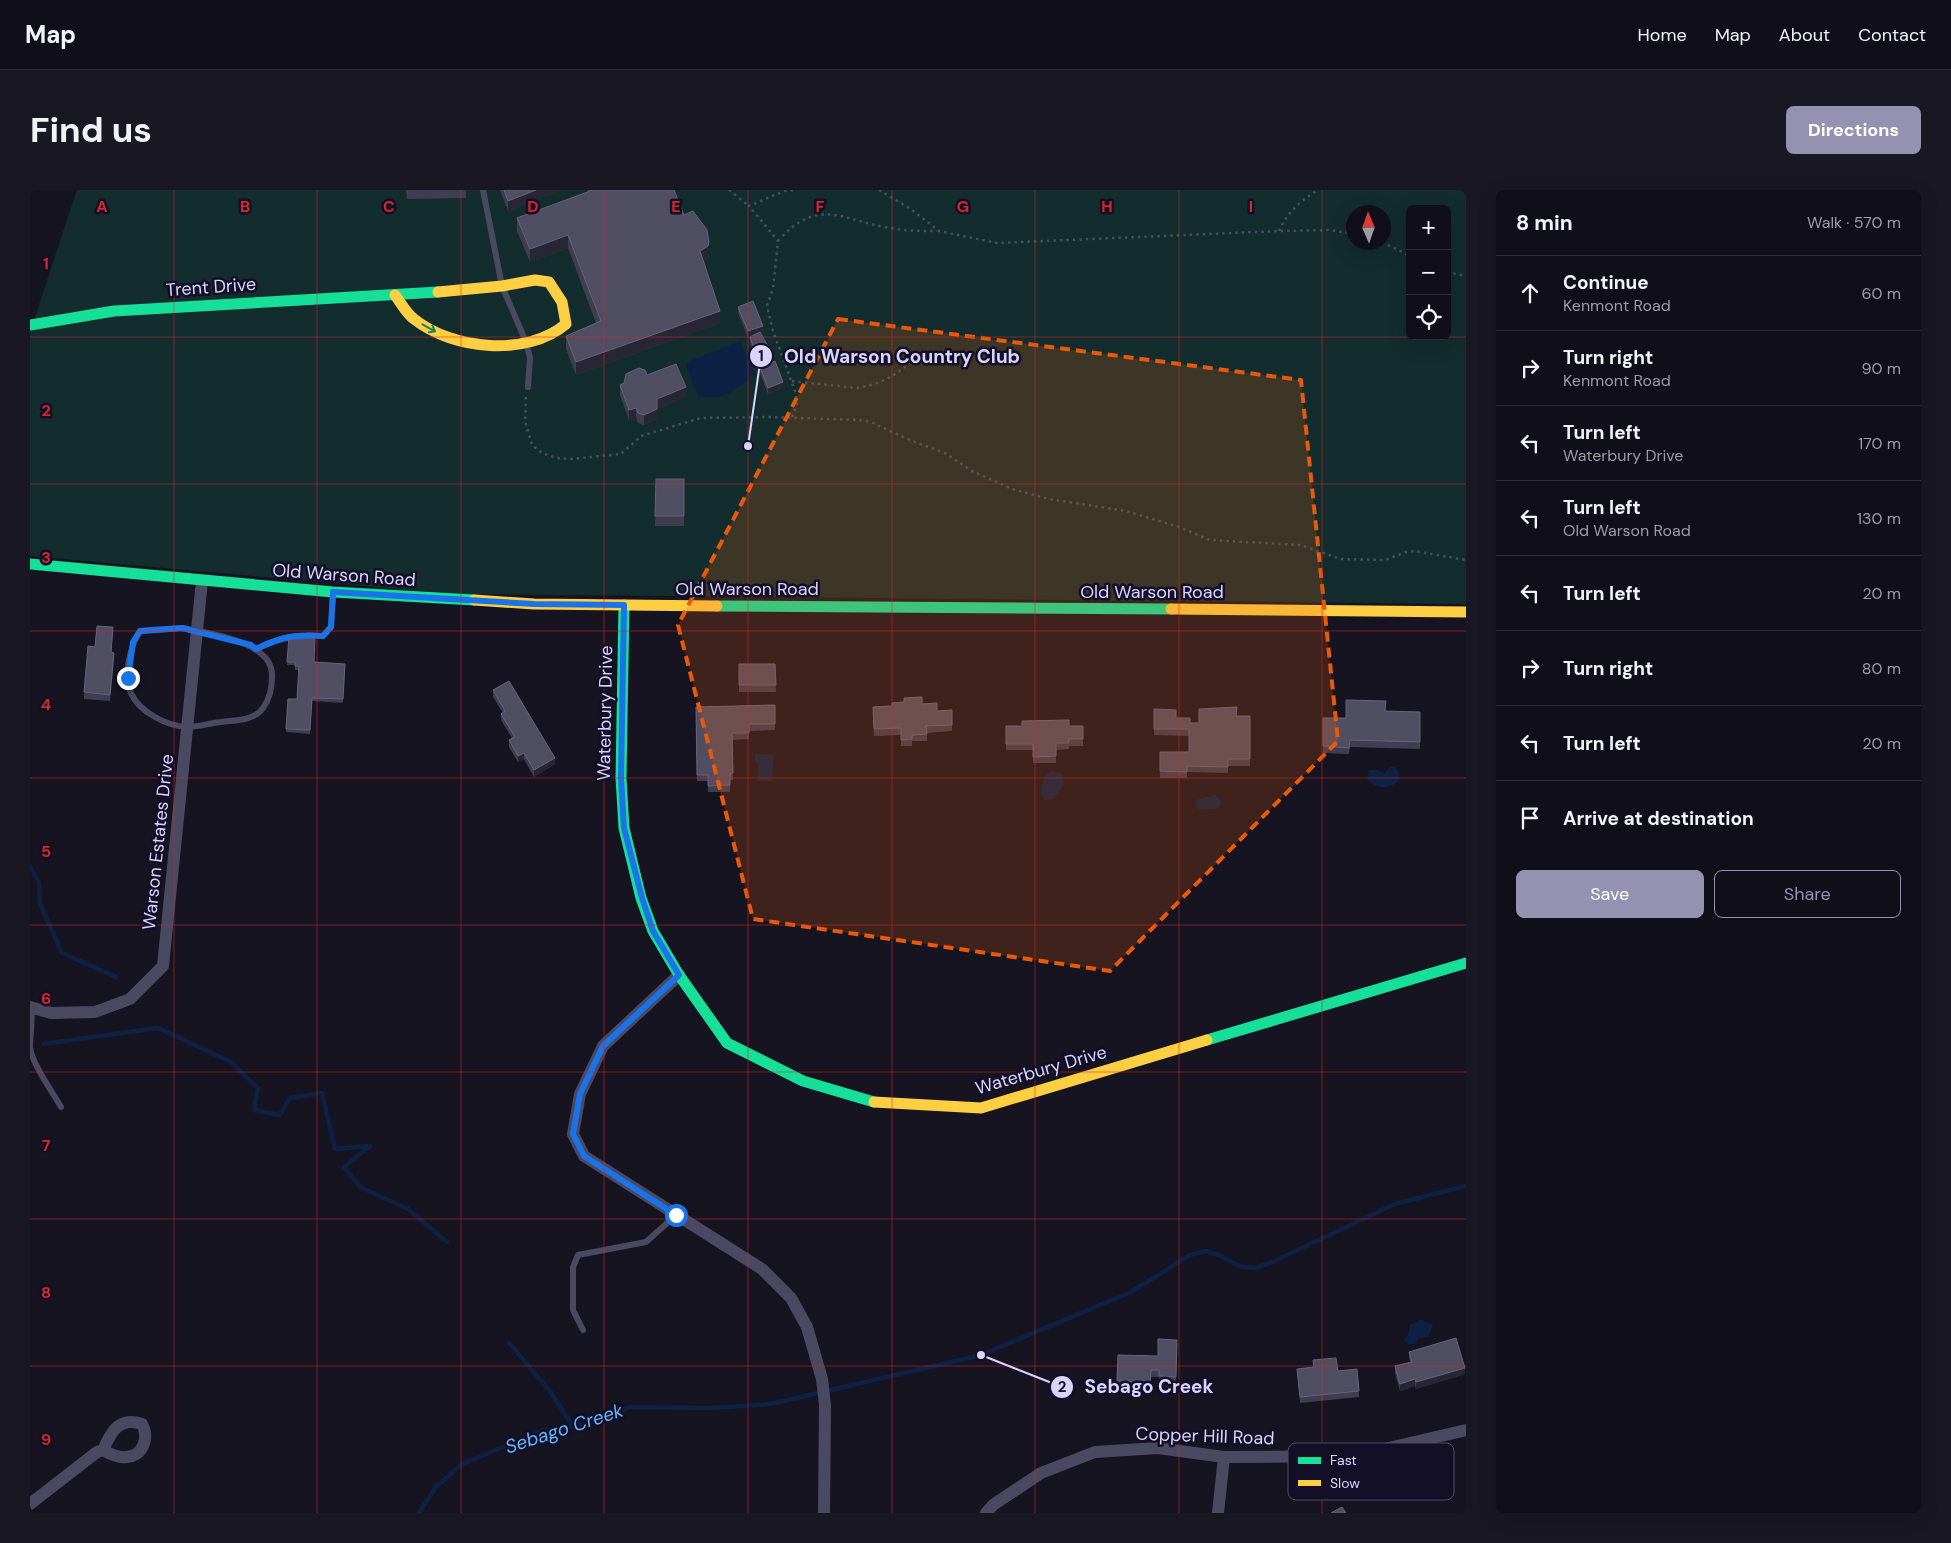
<!DOCTYPE html>
<meta charset="utf-8">
<style>
body{margin:0;font-family:"DM Sans",sans-serif;background:#191822;color:#f1f3f6}
.controls{position:absolute;right:15px;top:15px;display:grid;overflow:hidden;border-radius:8px;box-shadow:0 5px 20px #0002}
.controls button{width:45px;height:45px;display:grid;place-items:center;padding:0;border:0;border-bottom:1px solid #302f38;background:#100f19;color:#f1f3f6;font:25px sans-serif}
.compass{position:absolute;left:1316px;top:15px;width:45px;height:45px;border-radius:50%;background:#100f19;box-shadow:0 5px 20px #0002;rotate:358deg}
.stop{position:absolute;width:15px;height:15px;margin:-11px;border:4px solid #1a73e8;border-radius:50%;background:#fff}
.stop.end{background:#1a73e8;border-color:#fff;box-shadow:0 1px 5px #0008}
.list{margin:0;padding:0;list-style:none}
h2{display:flex;justify-content:space-between;align-items:center;height:65px;margin:0;padding:0 20px;font-size:21px}
h2 small{font-size:16px;font-weight:400;color:#9c9ca2}
.list li{display:grid;grid-template-columns:32px 1fr auto;gap:15px;align-items:center;box-sizing:border-box;height:75px;padding:0 20px;border-top:1px solid #302f38}
.list b{display:block;font-size:19px;white-space:nowrap}
.list p{margin:0;font-size:16px;white-space:nowrap;color:#9c9ca2}
.list em{font-size:16px;font-style:normal;color:#9c9ca2}
.actions{display:flex;gap:10px;padding:15px 20px}
.actions a{flex:1;padding:11px 0;border:1px solid #9591b1;border-radius:8px;text-align:center;font-size:18px;color:#9591b1}
.actions .main{background:#9591b1;color:#fff}
.icon{flex:none;width:28px;height:28px;fill:none;stroke:currentColor;stroke-width:2;stroke-linecap:round;stroke-linejoin:round}
.map{position:relative;flex:none;width:1436px;height:1323px;overflow:hidden;border-radius:8px}
header{display:flex;align-items:center;gap:30px;box-sizing:border-box;height:70px;padding:0 25px;background:#100f19;border-bottom:1px solid #302f38}
header strong{font-size:24px}
nav{display:flex;gap:28px;margin-inline-start:auto;font-size:18px}
.intro{display:flex;align-items:center;justify-content:space-between;box-sizing:border-box;height:120px;padding:0 30px}
h1{margin:0;font-size:35px}
.button{padding:12px 22px;border-radius:8px;background:#9591b1;color:#fff;font-size:18px;font-weight:700}
main{display:flex;gap:30px;padding:0 30px}
aside{flex:1;background:#100f19;border-radius:8px;box-shadow:0 5px 20px #0002}
.map>svg:first-child{display:block}
.green{fill:#132c2d;fill-rule:evenodd}
.water{fill:#0d2144}
.lines{fill:none;stroke-linecap:round;stroke-linejoin:round}
.stream{stroke:#0d2144;stroke-width:4.5}
.path{stroke:#44505f;stroke-width:2.5;stroke-dasharray:2.5 4;stroke-linecap:butt}
.lane{stroke:#4a4962;stroke-width:6}
.street{stroke:#4a4962;stroke-width:12}
.fast{stroke:#16e098;stroke-width:11}
.slow{stroke:#ffcf43;stroke-width:11}
.wall{fill:#403d50}
.shaded-wall{fill:#282635}
.building{fill:#504e63;stroke:#66637b}
.oneway{stroke:#158265}
.route{stroke:#1a73e8;stroke-width:6}
.marked{fill:#e8590c;fill-opacity:0.2;stroke:#e8590c;stroke-width:4;stroke-dasharray:10 6;stroke-linejoin:round}
.grid{fill:none;stroke:#d62828;stroke-width:1;stroke-opacity:0.55}
.labels{text-anchor:middle;stroke-width:5;stroke-linejoin:round;paint-order:stroke}
.street-label{font-size:18px;fill:#d9d4ff;stroke:#130f26}
.water-label{font-size:19px;font-style:italic;fill:#62b6ff;stroke:#130f26}
.key{fill:#130f26;stroke:#4e4a67;stroke-width:1}
.key-label{font-size:14px;fill:#d9d4ff}
.grid-label{font-size:16px;text-anchor:middle;font-weight:bold;fill:#d62828;stroke:#130f26;stroke-width:5;stroke-linejoin:round;paint-order:stroke}
.leader{fill:none;stroke:#d9d4ff;stroke-width:2}
.callout-dot{fill:#d9d4ff;stroke:#130f26;stroke-width:2}
.mark-label{font-size:15px;text-anchor:middle;font-weight:bold;fill:#111}
.callout-label{font-size:19px;text-anchor:middle;font-weight:bold;fill:#d9d4ff;stroke:#130f26;stroke-width:5;stroke-linejoin:round;paint-order:stroke}
</style>
<header>
<strong>Map</strong>
<nav><a>Home</a><a>Map</a><a>About</a><a>Contact</a></nav>
</header>
<div class="intro"><h1>Find us</h1><a class="button">Directions</a></div>
<main>
<div class="map">
<svg width="1436" height="1323" viewBox="0 0 1436 1323">
<rect width="100%" height="100%" fill="#161421"/>
<path class="green" d="M47,0H1436V414L424,404L0,366V142ZM1380,19H1417V146H1380ZM1324,22H1354V52H1324Z"/>
<path class="water" d="M710,151L725,185L719,187L720,190C710,194 703,203 692,206C683,209 677,205 669,208L655,173Z
M725,564H744L742,591H728V573L725,572Z
M1360,577H1365L1368,580L1369,591C1358,600 1346,599 1337,589L1339,580H1348L1354,584Z
M1022,581L1032,584L1034,593L1024,609L1014,610C1008,600 1013,585 1022,581Z
M1185,605L1191,610L1190,616L1186,619L1167,620L1166,610Z
M1391,1130L1403,1135L1398,1147L1389,1148L1385,1154H1378L1374,1150L1378,1145L1380,1135Z"/>
<g class="lines">
<path class="stream" d="M0,676L9,692L10,714L32,763L86,787
M13,854L128,838L201,872L228,898L224,920L250,925L260,908L292,903L305,959L340,956L314,977L330,997L378,1019L417,1052
M479,1153L520,1201L543,1236
M389,1323L406,1297L432,1274L514,1240L555,1235L600,1217L679,1218L741,1214L951,1165L1101,1102L1160,1065L1176,1061L1191,1066L1211,1077L1225,1078L1242,1072L1365,1014L1436,996"/>
<path class="path" d="M699,0L719,16
M849,0L881,19L909,41L967,53L1249,41L1300,40L1324,44
M1249,41C1257,23 1271,10 1288,0
M748,51C789,5 812,31 861,38C876,41 892,41 907,41
M1352,52L1380,66
M1417,82L1436,86
M762,191L826,198C847,195 865,187 880,172
M496,207L495,231L502,255L512,263L526,268L541,269L591,264L611,246L671,228L740,227L829,230L841,232L882,251L915,263L942,281L982,299L1019,309L1096,321L1149,337L1180,350L1270,355L1311,369L1355,370L1376,362L1384,361L1436,370
M762,227L767,214L766,204L743,141L737,116L743,98L748,51L719,16L754,1L766,0"/>
<path class="lane" d="M453,0L472,96L496,152L500,168L498,197
M152,438C178,443 243,451 242,486C242,497 240,509 233,518C224,531 205,530 191,532C180,533 168,537 157,537C137,536 109,522 101,503C93,485 100,457 110,441Z
M226,459C251,447 265,444 293,446L301,437L303,405
M1,818C3,831 0,844 0,857C2,874 22,901 31,917
M553,1140L543,1120V1077L548,1065L616,1052L646,1025"/>
<path class="street" d="M649,785L573,856L550,904L543,944L554,966L732,1079L761,1108L777,1137L792,1189L795,1215L794,1323
M0,817L21,823L65,822L100,809L133,776L172,391
M0,1314L67,1262L73,1260C81,1242 89,1226 112,1234C119,1247 114,1266 96,1267C88,1268 80,1264 73,1260
M956,1323L963,1315L1011,1283L1065,1262L1128,1258L1194,1267L1324,1266L1436,1240
M1188,1323L1194,1267"/>
<path class="fast" d="M0,135L84,121L408,102
M0,374L303,402L444,410
M594,415L591,588L594,638L611,708L623,741L649,785L697,853L773,891L844,912
M687,416L1141,419
M1177,850L1436,773"/>
<path class="slow" d="M365,105C371,113 376,123 384,129C423,160 497,167 536,134L532,112L519,92L505,90L472,96L408,102
M444,410L504,414L687,416
M1141,419L1436,422
M844,912L951,918L1177,850"/>
</g>
<path class="wall" d="M376,0H436V8L377,9Z
M470,0H530L478,21Z
M557,0H644L654,25L679,65L678,69L673,72L690,133L546,185L536,159V146L566,133L538,58L500,72L487,41V28L558,2Z
M708,117L733,142L731,143L740,173L728,177L720,153V147L718,148L708,123Z
M730,177L753,198L738,204L730,183Z
M617,185L656,206L627,219V229L614,235L608,233L606,227L599,230L590,205V195Z
M626,289H654V336H625Z
M83,444L81,462L84,469L80,511L54,509V502L65,457Z
M259,446L284,472L315,474L313,513L282,511L280,544L256,542L258,509H267L269,480H265V475H257Z
M709,474H745L746,502H709Z
M463,500L525,574L504,587L494,569L488,572L479,557V550L482,548L471,530V524L473,523L463,507Z
M892,514L907,521L922,520V541L897,543V551H882V556H871V545L844,546L843,517Z
M745,515V540L719,541V549L702,550L703,590H700V602H678V591H667L666,517Z
M1124,519L1160,533H1169L1207,526H1220V576H1198V583L1157,582V588H1130V562H1159V546L1124,545Z
M1356,521L1390,522V559L1320,557L1319,564L1293,563V528H1316Z
M976,536H1053V556H1039V559L1026,560V573H1003V560H976Z
M1147,1150L1146,1193H1129V1187H1121L1120,1198L1087,1197L1088,1165L1128,1166Z
M1379,1162L1435,1184L1386,1199L1385,1196L1370,1201L1365,1183V1176L1380,1172L1379,1168Z
M1283,1170L1308,1181L1329,1201V1207L1270,1213L1267,1179L1283,1178Z"/>
<path class="shaded-wall" d="M506,0H530L478,21V11Z
M538,45V58L500,72V59Z
M679,52L678,69L670,74V61Z
M690,121V133L546,185V172Z
M733,136V142L718,148V141Z
M740,166V173L728,177V170Z
M753,192V198L738,204V198Z
M656,197V206L627,219V209Z
M606,218V227L599,230V220Z
M627,219V229L614,235V225Z
M84,463V469L80,511V505Z
M494,563V569L488,572V566Z
M525,568V574L504,587V580Z
M1435,1178V1184L1386,1199V1192Z
M1385,1189V1196L1370,1201V1194Z"/>
<path class="building" d="M474,0H506L478,11Z
M563,0H644L654,25L663,21L677,40L679,52L678,56L670,61L690,121L546,172L536,146L571,131L538,45L500,59L487,28Z
M723,111L733,136L718,141L708,117Z
M730,142L739,158L740,166L728,170L720,147Z
M745,171L753,192L738,198L730,177Z
M646,174L656,197L627,209V219L614,225L608,223L606,218L599,220L590,195L594,193L596,184L609,178L615,180L617,185Z
M626,289H654V326H625Z
M67,436L83,437L81,462L84,463L80,505L54,502L58,456L65,457Z
M259,446L285,447L284,472L315,474L313,509L282,508L280,540L256,539L258,509H267L269,476H265V472H257Z
M709,474H745L746,495H709Z
M479,491L525,568L504,580L494,563L488,566L479,550L485,547L471,524L475,521L463,500Z
M892,507V514L907,513V521L922,520V535L896,536L897,544L882,545V549L871,550V538L844,539L843,517L862,516V513L874,512V508Z
M1316,510L1356,511L1355,521L1390,522V552L1320,550L1319,558L1293,556V528H1316Z
M745,515V534H719V543H702L703,583L700,584V595L678,596V585H667L666,517Z
M1207,517L1206,526H1220V569H1198V577L1157,576V582L1130,581V562H1159V539H1124V519L1146,520V528H1160V533H1169V519Z
M1039,530V536H1053V549H1039V553H1026V566L1003,567V554H976V536H992V531Z
M1426,1148L1435,1178L1386,1192L1385,1189L1370,1194L1365,1176L1382,1172L1379,1162Z
M1128,1149L1147,1150L1146,1187L1129,1186V1180H1121L1120,1192L1087,1191L1088,1165L1128,1166Z
M1306,1168L1308,1181L1327,1179L1329,1201L1270,1207L1267,1179L1284,1177L1283,1170Z
M1312,1317L1316,1323H1301Z"/>
<defs><path id="oneway-shaft" d="M-6 0H5M1.5-3L5.5 0L1.5 3" fill="none" stroke-width="1.6" stroke-linecap="round" stroke-linejoin="round" transform="scale(1.25)"/></defs>
<use class="oneway" href="#oneway-shaft" transform="translate(399 138) rotate(29)"/>
<g class="lines">
<path class="route" d="M98,488L103,452L110,441L152,438L221,455L226,459C251,447 265,444 293,446L301,437L303,402L504,414L594,415L591,588L594,638L612,708L623,741L649,785L573,856L550,904L543,944L554,966L646,1025"/>
</g>
<path class="marked" d="M808,129L1271,190L1308,551L1080,781L723,729L648,435Z"/>
<path class="grid" d="M144,0V1323M287,0V1323M431,0V1323M574,0V1323M718,0V1323M862,0V1323M1005,0V1323M1149,0V1323M1292,0V1323M0,147H1436M0,294H1436M0,441H1436M0,588H1436M0,735H1436M0,882H1436M0,1029H1436M0,1176H1436"/>
<g class="labels">
<g class="street-label">
<text transform="translate(181 97) rotate(-4)" y="6">Trent Drive</text>
<text transform="translate(314 385) rotate(4)" y="6">Old Warson Road</text>
<text x="717" y="405">Old Warson Road</text>
<text x="1122" y="408">Old Warson Road</text>
<text transform="translate(575 523) rotate(-89)" y="6">Waterbury Drive</text>
<text transform="translate(128 652) rotate(-84)" y="6">Warson Estates Drive</text>
<text transform="translate(1011 880) rotate(-16)" y="6">Waterbury Drive</text>
<text transform="translate(1175 1246) rotate(2)" y="6">Copper Hill Road</text>
</g>
<g class="water-label">
<text transform="translate(534 1238) rotate(-18)" y="7">Sebago Creek</text>
</g>
</g>
<rect x="1258" y="1253" width="166" height="57" rx="8" class="key"/>
<rect x="1268" y="1267" width="23" height="7" fill="#16e098"/>
<rect x="1268" y="1290" width="23" height="6" fill="#ffcf43"/>
<g class="key-label">
<text x="1300" y="1275">Fast</text>
<text x="1300" y="1298">Slow</text>
</g>
<g class="grid-label">
<text x="72" y="22">A</text>
<text x="215" y="22">B</text>
<text x="359" y="22">C</text>
<text x="503" y="22">D</text>
<text x="646" y="22">E</text>
<text x="790" y="22">F</text>
<text x="933" y="22">G</text>
<text x="1077" y="22">H</text>
<text x="1221" y="22">I</text>
<text x="16" y="79">1</text>
<text x="16" y="226">2</text>
<text x="16" y="373">3</text>
<text x="16" y="520">4</text>
<text x="16" y="667">5</text>
<text x="16" y="814">6</text>
<text x="16" y="961">7</text>
<text x="16" y="1108">8</text>
<text x="16" y="1255">9</text>
</g>
<path class="leader" d="M718 256L731 166M951 1165L1032 1197"/>
<g class="callout-dot">
<circle cx="718" cy="256" r="5"/>
<circle cx="951" cy="1165" r="5"/>
<circle cx="731" cy="166" r="12"/>
<circle cx="1032" cy="1197" r="12"/>
</g>
<g class="mark-label">
<text x="731" y="171">1</text>
<text x="1032" y="1202">2</text>
</g>
<g class="callout-label">
<text x="872" y="173">Old Warson Country Club</text>
<text x="1119" y="1203">Sebago Creek</text>
</g>
</svg>
<div class="controls">
<button>+</button>
<button>−</button>
<button><svg class="icon" aria-label="locate" viewBox="0 0 24 24"><circle cx="12" cy="12" r="6"/><path d="M12 2v4M12 18v4M2 12h4M18 12h4"/></svg></button>
</div>
<svg class="compass" viewBox="-18 -18 36 36"><path d="M0-13l5 13h-10z" fill="#e53935"/><path d="M0 13l5-13h-10z" fill="#9c9ca2"/></svg>
<div class="stop" style="left:646px;top:1025px"></div>
<div class="stop end" style="left:98px;top:488px"></div>
</div>
<aside>
<h2>8 min<small>Walk · 570 m</small></h2>
<ul class="list">
<li><svg class="icon" aria-label="ahead" viewBox="0 0 24 24"><path d="M12 20V5M6 11l6-6 6 6"/></svg><div><b>Continue</b><p>Kenmont Road</p></div><em>60 m</em></li>
<li><svg class="icon" aria-label="right" viewBox="0 0 24 24"><path d="M7 20v-9h11M14 6l5 5-5 5"/></svg><div><b>Turn right</b><p>Kenmont Road</p></div><em>90 m</em></li>
<li><svg class="icon" aria-label="left" viewBox="0 0 24 24"><path d="M17 20v-9H6M10 6l-5 5 5 5"/></svg><div><b>Turn left</b><p>Waterbury Drive</p></div><em>170 m</em></li>
<li><svg class="icon" aria-label="left" viewBox="0 0 24 24"><path d="M17 20v-9H6M10 6l-5 5 5 5"/></svg><div><b>Turn left</b><p>Old Warson Road</p></div><em>130 m</em></li>
<li><svg class="icon" aria-label="left" viewBox="0 0 24 24"><path d="M17 20v-9H6M10 6l-5 5 5 5"/></svg><div><b>Turn left</b></div><em>20 m</em></li>
<li><svg class="icon" aria-label="right" viewBox="0 0 24 24"><path d="M7 20v-9h11M14 6l5 5-5 5"/></svg><div><b>Turn right</b></div><em>80 m</em></li>
<li><svg class="icon" aria-label="left" viewBox="0 0 24 24"><path d="M17 20v-9H6M10 6l-5 5 5 5"/></svg><div><b>Turn left</b></div><em>20 m</em></li>
<li><svg class="icon" aria-label="arrive" viewBox="0 0 24 24"><path d="M6 21V4h12l-3 4 3 4H6"/></svg><div><b>Arrive at destination</b></div></li>
</ul>
<div class="actions"><a class="main">Save</a><a>Share</a></div>
</aside>
</main>
